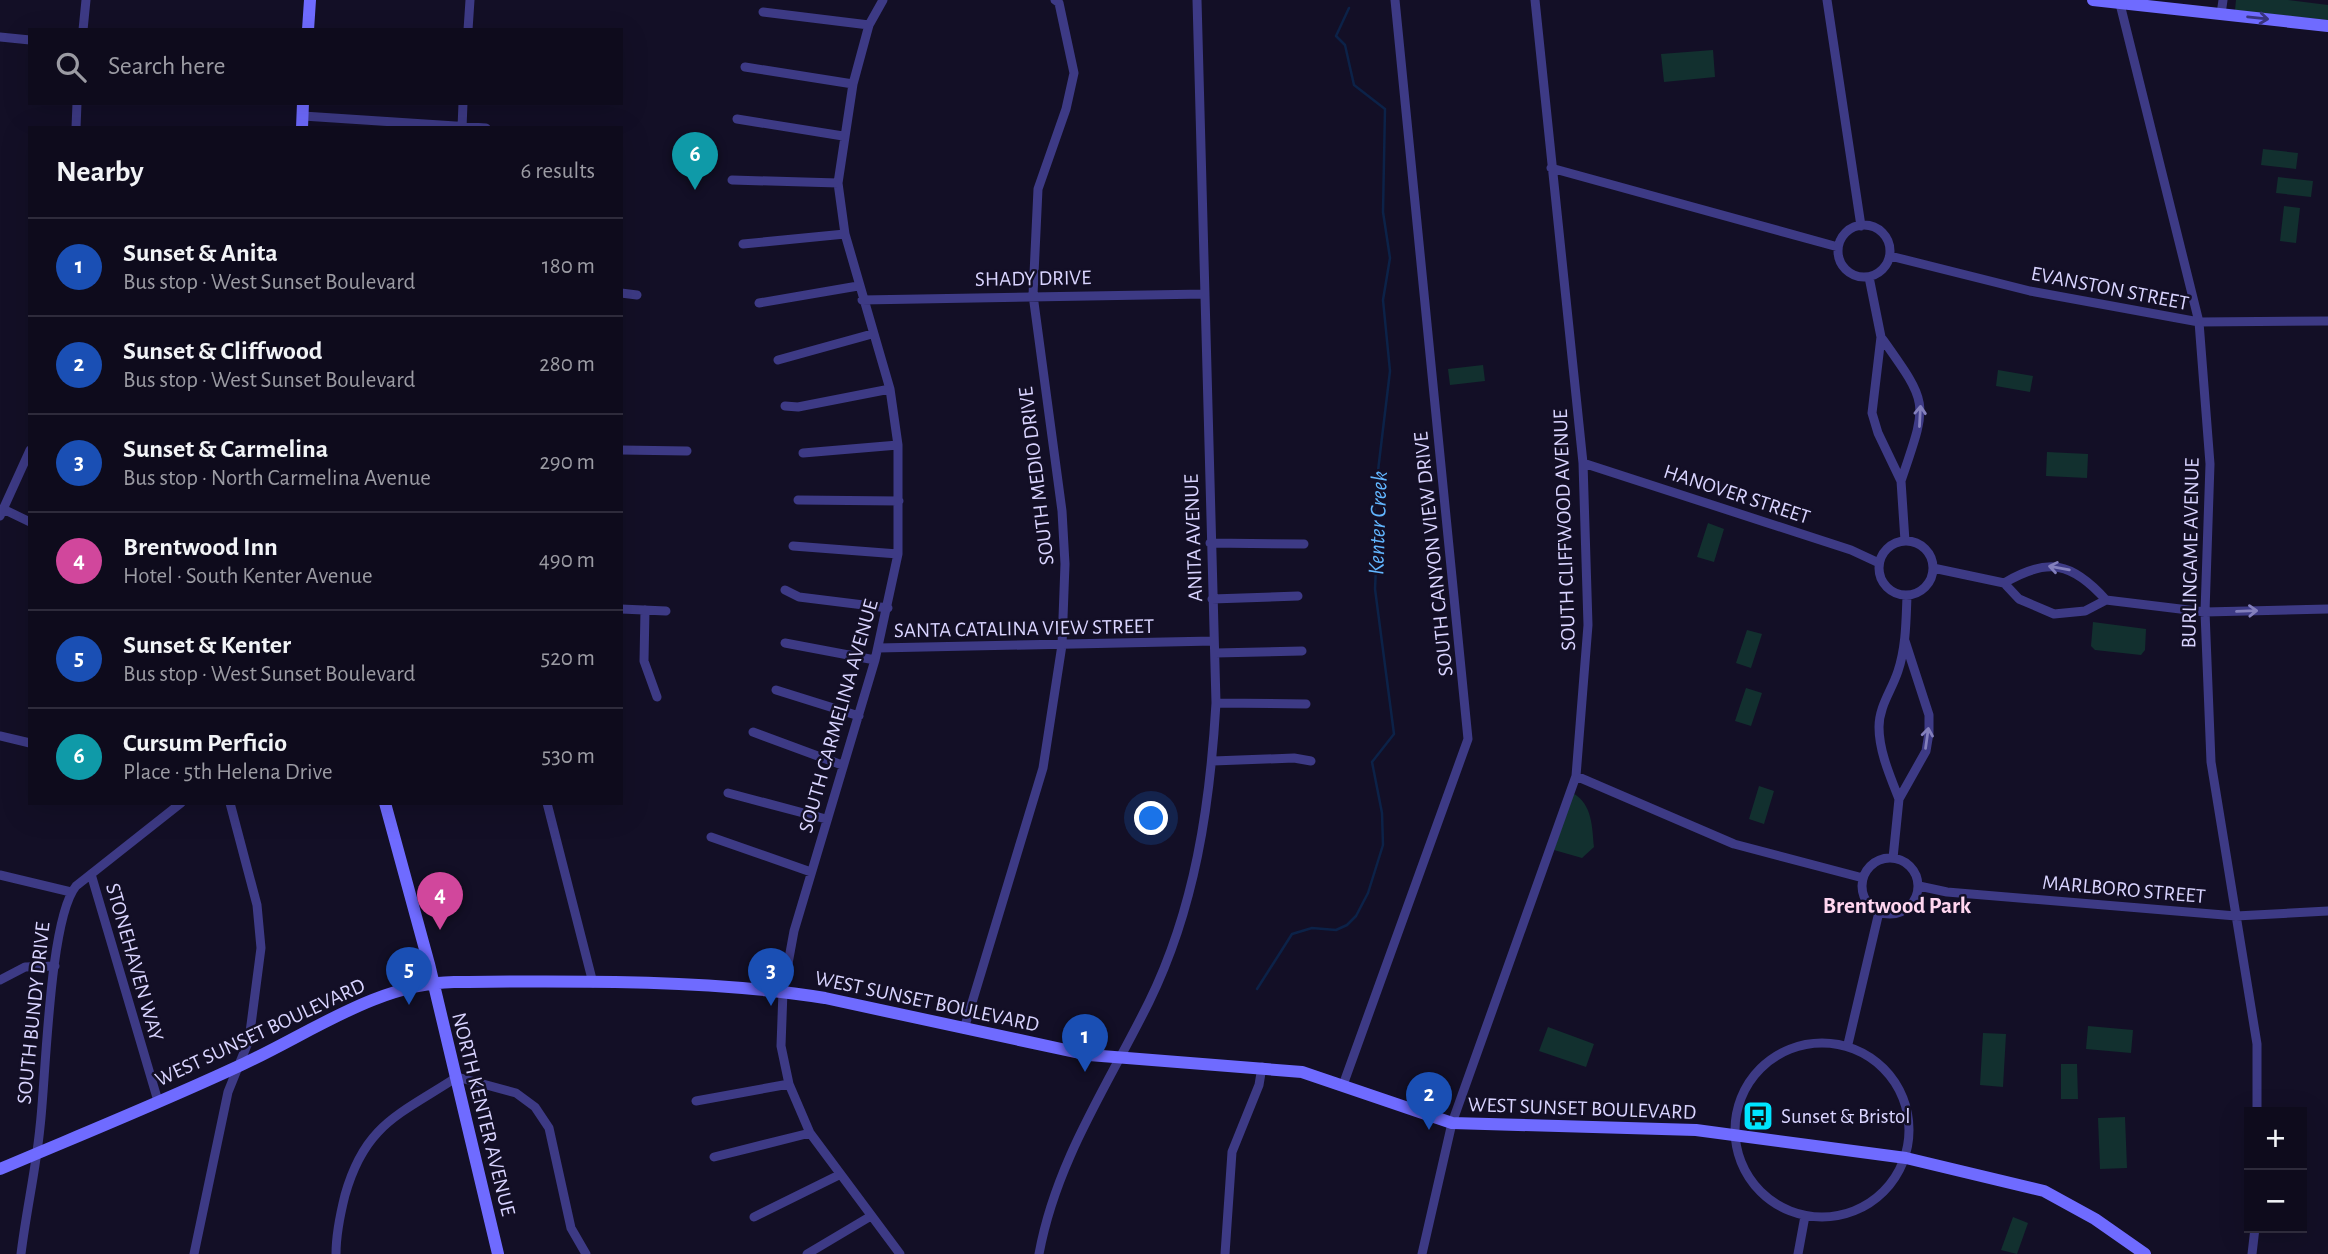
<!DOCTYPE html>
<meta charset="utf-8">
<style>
body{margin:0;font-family:"Alegreya Sans",sans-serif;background:#1c1929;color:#f1f3f6}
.controls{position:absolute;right:21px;bottom:21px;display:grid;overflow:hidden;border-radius:0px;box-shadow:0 7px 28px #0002}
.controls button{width:63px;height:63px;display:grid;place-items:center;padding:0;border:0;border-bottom:2px solid #2e2b3b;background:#0e0b1c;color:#f1f3f6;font:35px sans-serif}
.you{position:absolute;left:1152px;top:819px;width:24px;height:24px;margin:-18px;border:5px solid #fff;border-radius:50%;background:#1a73e8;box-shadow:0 0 0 10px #1a73e833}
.badge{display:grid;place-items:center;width:46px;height:46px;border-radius:50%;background:#00e5ff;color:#fff;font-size:23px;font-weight:700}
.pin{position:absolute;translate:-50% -58px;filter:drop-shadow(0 2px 4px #0008)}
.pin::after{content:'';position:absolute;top:37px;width:24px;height:21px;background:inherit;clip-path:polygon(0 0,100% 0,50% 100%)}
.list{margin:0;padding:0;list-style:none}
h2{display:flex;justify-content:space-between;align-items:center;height:91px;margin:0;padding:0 28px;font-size:30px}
h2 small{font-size:23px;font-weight:400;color:#9b9ba3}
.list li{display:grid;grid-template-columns:46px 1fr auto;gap:21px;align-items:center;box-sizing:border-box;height:98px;padding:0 28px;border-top:2px solid #2e2b3b}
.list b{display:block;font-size:26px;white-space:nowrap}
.list p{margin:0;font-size:23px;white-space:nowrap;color:#9b9ba3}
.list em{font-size:23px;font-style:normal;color:#9b9ba3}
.icon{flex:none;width:38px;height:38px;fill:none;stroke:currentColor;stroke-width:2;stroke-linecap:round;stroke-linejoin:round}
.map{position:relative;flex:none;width:2328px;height:1254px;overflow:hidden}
.search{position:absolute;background:#0e0b1c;box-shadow:0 7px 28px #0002;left:28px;top:28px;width:595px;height:77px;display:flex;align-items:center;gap:18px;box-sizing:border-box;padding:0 24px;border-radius:0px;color:#9b9ba3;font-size:26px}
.panel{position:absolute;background:#0e0b1c;box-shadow:0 7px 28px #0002;left:28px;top:126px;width:595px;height:679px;border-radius:0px}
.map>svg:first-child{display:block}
.green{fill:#12302f}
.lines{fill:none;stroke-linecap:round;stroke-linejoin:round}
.stream{stroke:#0c2248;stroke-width:2.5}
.street{stroke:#3d3a85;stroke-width:9}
.secondary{stroke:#6f6bff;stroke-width:12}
.oneway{stroke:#38347d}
.oneway2{stroke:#837fbc}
.labels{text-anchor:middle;stroke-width:5;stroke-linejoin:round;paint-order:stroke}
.street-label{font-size:21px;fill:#d9d4ff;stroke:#130f26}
.poi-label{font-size:21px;fill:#d9d4ff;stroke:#130f26;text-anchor:start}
.water-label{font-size:23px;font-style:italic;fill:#62b6ff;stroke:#130f26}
.neighbourhood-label{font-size:23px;font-weight:bold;fill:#ffd6f0;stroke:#130f26}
</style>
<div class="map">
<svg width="2328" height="1254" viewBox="0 0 2328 1254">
<rect width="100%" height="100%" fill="#130f26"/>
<path class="green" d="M2236,0H2288L2328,5V20L2235,10Z
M1713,50L1715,77L1664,82L1661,54Z
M2263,149L2298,153L2296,169L2261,165Z
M2278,177L2313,181L2311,197L2276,193Z
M2284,206L2300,208L2296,243L2280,241Z
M1483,365L1485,381L1450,385L1448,369Z
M1998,370L2033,376L2030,392L1996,386Z
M2047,452L2088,454L2087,478L2046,476Z
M1708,523L1724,529L1714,562L1697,557Z
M2093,622L2146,629L2145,650L2141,655L2095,650L2091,646Z
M1747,630L1762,634L1751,668L1736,663Z
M1746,688L1762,693L1751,726L1735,721Z
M1759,786L1774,791L1764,824L1749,819Z
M1573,793C1593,805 1592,828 1594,847L1582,858L1554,850Z
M2088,1026L2133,1030L2131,1053L2086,1049Z
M1548,1027L1594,1044L1586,1067L1539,1051Z
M1983,1033L2006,1034L2003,1087L1980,1085Z
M2061,1064H2077L2078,1099H2061Z
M2125,1117L2127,1168L2100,1169L2098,1118Z
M2013,1217L2028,1223L2017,1254L2001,1250Z"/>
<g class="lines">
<path class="stream" d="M1257,989L1292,934L1312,928L1336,930L1347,925L1356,916L1368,893L1383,845L1382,813L1372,762L1394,734L1375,589L1377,545L1374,504L1390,371L1383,300L1390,258L1383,212L1385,109L1354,85L1345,45L1336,36L1349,8"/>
<path class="street" d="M883,0L869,25L853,84L838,183L845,234L890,389L898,445V554L875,660L794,931L783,991L781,1046L789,1084L810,1133L900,1254
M1827,0L1861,226
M2119,0L2199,322L2210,464L2205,612L2211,762L2257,1044V1112
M763,12L869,25
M2221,14L2223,0
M83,30L86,0
M468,30L470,0
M0,37L30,40
M745,67L853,84
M303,116L486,128
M737,119L843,136
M76,128L77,103
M462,128L463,103
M1551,168L1838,247
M732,180L838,183
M1838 251a26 26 0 1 1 52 0a26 26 0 1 1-52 0Z
M743,244L845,234
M1890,256L2030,291L2199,322L2328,321
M1869,277L1881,337L1872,413L1878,433L1901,481L1905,541
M621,293L637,295
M862,300L1205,294
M759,303L858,286
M1881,337C1930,406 1928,401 1901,481
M778,360L872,334
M785,406L798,407L890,389
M621,450L687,451
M803,453L898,445
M1583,463L1851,550L1879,563
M798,500L899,501
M3,509L30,522
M0,516L30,450
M1879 568a27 27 0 1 1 54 0a27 27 0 1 1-54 0Z
M1210,543L1304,544
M793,546L898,554
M1933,568L2004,583L2019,599L2054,614L2085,611L2106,600L2205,612L2328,609
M2004,583C2048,557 2072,562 2106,600
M785,590L799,597L888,608
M1212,599L1298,596
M621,609L666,611
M645,610L644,661L657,697
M785,643L875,660
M878,648L1214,641
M1215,653L1302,651
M776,690L859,716
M1216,703L1306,704
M753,732L842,765
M0,736L30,743
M1213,761L1294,758L1311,761
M1576,776L1734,844L1863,878
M728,793L826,819
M1899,799C1890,776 1879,751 1879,727C1879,706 1892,690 1898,671C1906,647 1906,621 1907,596
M547,803L593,983
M711,837L811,872
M1862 886a28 28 0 1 1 56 0a28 28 0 1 1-56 0Z
M1893,858L1899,799L1926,751L1929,733V715L1905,641
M91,874L158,1101
M0,875L71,892
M1919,886L1947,892L2236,916L2328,911
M0,980L25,967L55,966
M964,1029L1043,768L1062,645L1065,564L1062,511L1033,295L1038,189L1066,109L1074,73L1059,3L1055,0
M1735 1130a87 87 0 1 1 174 0a87 87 0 1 1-174 0Z
M1848,1044L1879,912
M1343,1085L1468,739L1395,0
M696,1101L789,1084
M714,1157L810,1133
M754,1217L839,1175
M21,1254C26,1212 36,1169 40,1127C46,1078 49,919 76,886L181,803
M194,1254L228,1092L249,1040L261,948L257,905L230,803
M336,1254C336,1234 340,1215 345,1195C365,1124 399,1115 457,1077L516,1093L535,1107L549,1128L571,1228L586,1254
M807,1254L871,1216
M1039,1254C1056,1161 1108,1085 1149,1002C1195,908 1210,806 1216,703L1197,0
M1225,1254L1232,1152L1259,1085L1262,1067
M1422,1254L1452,1123L1576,776L1588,625L1583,463L1535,0
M1798,1254L1805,1216
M2252,1254L2255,1228"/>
<path class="secondary" d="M2093,0L2328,26
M308,30L310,0
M302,128L303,103
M385,803L429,964L498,1254
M0,1169C80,1135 162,1102 241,1065C309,1034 378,983 454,982C573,981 708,979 825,998L1089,1055L1302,1072L1452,1123L1696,1130L1906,1158L2044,1191L2095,1219L2145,1254"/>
</g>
<defs><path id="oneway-shaft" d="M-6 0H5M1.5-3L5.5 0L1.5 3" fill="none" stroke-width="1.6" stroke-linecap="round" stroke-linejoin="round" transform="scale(1.75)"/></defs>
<use class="oneway" href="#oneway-shaft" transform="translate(2258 18) rotate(6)"/>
<g class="oneway2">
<use href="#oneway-shaft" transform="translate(1920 416) rotate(-87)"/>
<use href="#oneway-shaft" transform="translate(2059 568) rotate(-170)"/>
<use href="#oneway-shaft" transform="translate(2247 611) rotate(-2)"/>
<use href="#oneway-shaft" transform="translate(1927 738) rotate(-82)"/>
</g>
<defs>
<g id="bus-square" transform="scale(1.575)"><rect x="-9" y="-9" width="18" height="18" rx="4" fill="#00e5ff" stroke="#130f26"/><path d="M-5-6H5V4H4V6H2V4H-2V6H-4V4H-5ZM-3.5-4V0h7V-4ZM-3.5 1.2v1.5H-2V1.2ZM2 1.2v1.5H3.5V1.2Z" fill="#111"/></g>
</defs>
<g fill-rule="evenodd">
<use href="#bus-square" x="1758" y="1116"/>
</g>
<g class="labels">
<g class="street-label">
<text transform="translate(1033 278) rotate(-1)" y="7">SHADY DRIVE</text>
<text transform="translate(2110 288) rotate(11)" y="7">EVANSTON STREET</text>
<text transform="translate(1036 476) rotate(-97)" y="7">SOUTH MEDIO DRIVE</text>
<text transform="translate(1737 494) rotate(18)" y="7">HANOVER STREET</text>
<text transform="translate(1564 530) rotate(-92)" y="7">SOUTH CLIFFWOOD AVENUE</text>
<text transform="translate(1193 538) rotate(-92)" y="7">ANITA AVENUE</text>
<text transform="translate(2190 553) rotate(-89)" y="7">BURLINGAME AVENUE</text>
<text transform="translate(1433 554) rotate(-96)" y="7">SOUTH CANYON VIEW DRIVE</text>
<text transform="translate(1024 628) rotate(-1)" y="7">SANTA CATALINA VIEW STREET</text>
<text transform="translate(838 716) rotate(-74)" y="7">SOUTH CARMELINA AVENUE</text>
<text transform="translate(2124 889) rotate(5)" y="7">MARLBORO STREET</text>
<text transform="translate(135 962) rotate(74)" y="7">STONEHAVEN WAY</text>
<text transform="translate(927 1001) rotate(12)" y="7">WEST SUNSET BOULEVARD</text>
<text transform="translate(33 1013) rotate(-84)" y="7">SOUTH BUNDY DRIVE</text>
<text transform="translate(260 1032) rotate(-25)" y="7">WEST SUNSET BOULEVARD</text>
<text transform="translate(1582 1108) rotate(2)" y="7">WEST SUNSET BOULEVARD</text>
<text transform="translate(484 1114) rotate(76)" y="7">NORTH KENTER AVENUE</text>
</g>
<g class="poi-label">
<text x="1781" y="1123">Sunset &amp; Bristol</text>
</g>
<g class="water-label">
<text transform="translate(1377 523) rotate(-88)" y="8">Kenter Creek</text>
</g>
<g class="neighbourhood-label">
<text x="1897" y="913">Brentwood Park</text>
</g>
</g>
</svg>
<div class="controls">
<button>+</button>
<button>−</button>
</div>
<div class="you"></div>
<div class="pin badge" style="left:1085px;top:1072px;background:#1a4fb4">1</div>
<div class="pin badge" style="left:1429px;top:1130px;background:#1a4fb4">2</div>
<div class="pin badge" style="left:771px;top:1006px;background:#1a4fb4">3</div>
<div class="pin badge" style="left:440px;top:930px;background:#d1479c">4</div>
<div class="pin badge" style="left:409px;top:1005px;background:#1a4fb4">5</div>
<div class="pin badge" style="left:695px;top:190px;background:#0f9aa8">6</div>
<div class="search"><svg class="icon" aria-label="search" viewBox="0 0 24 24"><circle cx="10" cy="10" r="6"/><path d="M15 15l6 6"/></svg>Search here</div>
<section class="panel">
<h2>Nearby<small>6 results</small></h2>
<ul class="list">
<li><span class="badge" style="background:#1a4fb4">1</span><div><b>Sunset &amp; Anita</b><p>Bus stop · West Sunset Boulevard</p></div><em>180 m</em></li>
<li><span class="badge" style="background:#1a4fb4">2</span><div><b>Sunset &amp; Cliffwood</b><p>Bus stop · West Sunset Boulevard</p></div><em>280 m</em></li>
<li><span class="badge" style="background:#1a4fb4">3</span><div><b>Sunset &amp; Carmelina</b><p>Bus stop · North Carmelina Avenue</p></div><em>290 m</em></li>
<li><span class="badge" style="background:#d1479c">4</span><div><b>Brentwood Inn</b><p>Hotel · South Kenter Avenue</p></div><em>490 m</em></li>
<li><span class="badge" style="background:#1a4fb4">5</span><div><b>Sunset &amp; Kenter</b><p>Bus stop · West Sunset Boulevard</p></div><em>520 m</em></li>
<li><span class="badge" style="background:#0f9aa8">6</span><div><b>Cursum Perficio</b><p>Place · 5th Helena Drive</p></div><em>530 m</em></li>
</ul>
</section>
</div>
